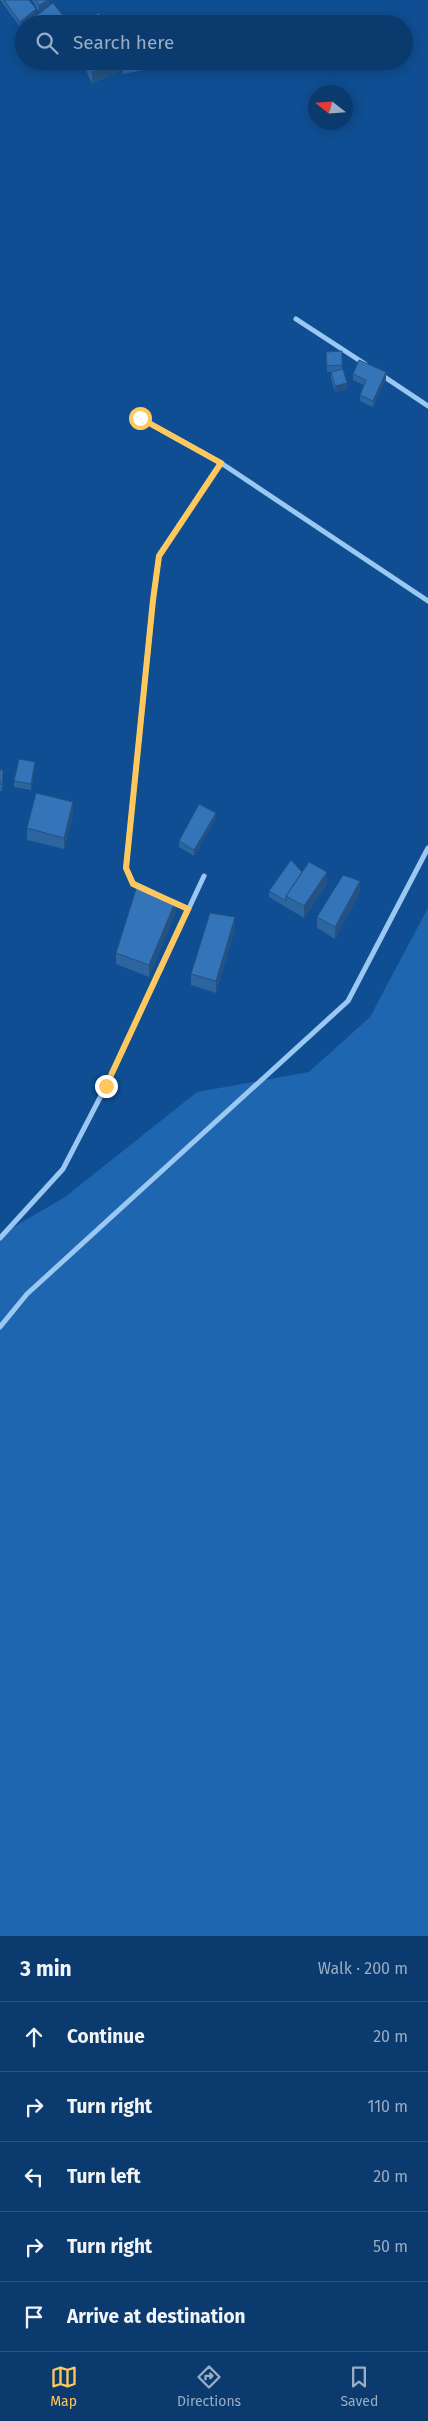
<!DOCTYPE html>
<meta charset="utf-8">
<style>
body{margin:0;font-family:"Fira Sans",sans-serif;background:#194576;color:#f1f3f6}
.compass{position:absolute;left:308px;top:85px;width:45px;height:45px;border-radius:50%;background:#0b3a6e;box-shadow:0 2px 12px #0003;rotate:287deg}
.stop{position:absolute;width:15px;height:15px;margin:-11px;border:4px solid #ffc85d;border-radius:50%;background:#fff}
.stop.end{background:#ffc85d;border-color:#fff;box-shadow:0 1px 5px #0008}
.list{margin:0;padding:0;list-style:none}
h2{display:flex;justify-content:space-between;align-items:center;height:65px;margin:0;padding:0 20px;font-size:21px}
h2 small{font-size:16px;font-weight:400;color:#9aadc2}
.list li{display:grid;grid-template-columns:32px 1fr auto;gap:15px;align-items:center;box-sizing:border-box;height:70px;padding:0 20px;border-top:1px solid #2b5481}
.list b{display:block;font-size:19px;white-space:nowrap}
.list em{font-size:16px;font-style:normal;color:#9aadc2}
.icon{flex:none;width:28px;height:28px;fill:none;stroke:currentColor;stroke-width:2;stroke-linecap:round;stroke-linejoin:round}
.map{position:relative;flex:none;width:428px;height:1936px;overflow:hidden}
.search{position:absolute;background:#0b3a6e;box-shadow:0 2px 12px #0003;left:15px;right:15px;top:15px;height:55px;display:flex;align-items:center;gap:12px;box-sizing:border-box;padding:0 18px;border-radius:28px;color:#9aadc2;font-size:19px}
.sheet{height:415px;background:#0b3a6e}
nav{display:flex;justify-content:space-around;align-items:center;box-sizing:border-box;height:70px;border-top:1px solid #2b5481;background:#0b3a6e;font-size:14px;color:#9aadc2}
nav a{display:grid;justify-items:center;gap:2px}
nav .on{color:#ffc85d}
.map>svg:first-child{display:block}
.green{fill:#1e66af}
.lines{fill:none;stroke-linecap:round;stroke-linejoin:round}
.minor{stroke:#9bc7f3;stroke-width:5}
.wall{fill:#2d659f}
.shaded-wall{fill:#245282}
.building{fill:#3475b9;stroke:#245282}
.route{stroke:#ffc85d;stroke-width:6}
</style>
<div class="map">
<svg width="428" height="1936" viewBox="0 0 428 1936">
<rect width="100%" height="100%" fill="#0f4e92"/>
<path class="green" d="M428,908V1936H0V1235L65,1197L197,1092L309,1072L370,1017Z"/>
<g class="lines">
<path class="minor" d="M296,319L365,364
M380,374L428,406
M140,418L221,463L428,601
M154,893L133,883L126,868L153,600L159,556L221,463
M171,901L189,909
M0,1238L63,1169L106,1086L204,876
M0,1327L27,1294L348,1001L428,848"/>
</g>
<path class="wall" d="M0,0H29L36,15L64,24H24V38L21,34V28Z
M32,0H49L39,12Z
M82,61H120V71L92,84Z
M121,61H175V64L123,74Z
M342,351V369L347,389L335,392L331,379V372H327L326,352Z
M353,374L386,379L373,407L360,401V395L364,385L353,380Z
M35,768L31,790L14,787V781Z
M0,770L3,777L2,791H0Z
M73,814L64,849L27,840V828Z
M216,819L194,856L179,847V841Z
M302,872L327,884L304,918L269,897V891Z
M360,892L335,939L317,928V917Z
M176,912L149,977L116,964V953Z
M235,929L216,993L191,985V974Z"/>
<path class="shaded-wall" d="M48,0H49V6L39,12V5Z
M36,9V15L26,24H24V25L20,28V22Z
M64,17V24H56Z
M116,61H120V71L92,84V72Z
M386,372V379L373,407V401Z
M347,383V389L335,392V386Z
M35,762V768L31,790V784Z
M73,802V814L64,849V838Z
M216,813V819L194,856V850Z
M327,872V884L304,918V906Z
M360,881V892L335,939V927Z
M176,900V912L149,977V965Z
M235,917V929L216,993V981Z"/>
<path class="building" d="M4,0H29L36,9L20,22Z
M36,0H48L39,5Z
M53,3L64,17L56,24H25Z
M99,13L104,24H75Z
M24,25V32L21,27Z
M87,61H116L92,72Z
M342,351V365L327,366L326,352Z
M359,360L386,372L373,401L360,395L366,380L353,374Z
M343,369L347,383L335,386L331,372Z
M19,759L35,762L31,784L14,781Z
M0,770H3L2,784H0Z
M36,793L73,802L64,838L27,828Z
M199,804L216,813L194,850L179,841Z
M291,860L302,872L286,896V901L269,891Z
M309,862L327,872L304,906L286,896Z
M343,875L360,881L335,927L317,917Z
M137,886L176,900L149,965L116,953Z
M210,913L235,917L216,981L191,974Z"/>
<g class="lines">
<path class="route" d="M106,1086L188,909L133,884L126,868L153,600L159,556L221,463L140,418"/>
</g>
</svg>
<svg class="compass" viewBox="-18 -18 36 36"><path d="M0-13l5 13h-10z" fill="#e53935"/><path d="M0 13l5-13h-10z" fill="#9aadc2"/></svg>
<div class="stop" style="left:140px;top:418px"></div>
<div class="stop end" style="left:106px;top:1086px"></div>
<div class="search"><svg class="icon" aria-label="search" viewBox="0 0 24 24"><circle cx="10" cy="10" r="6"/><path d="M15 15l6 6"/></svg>Search here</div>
</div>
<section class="sheet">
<h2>3 min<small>Walk · 200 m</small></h2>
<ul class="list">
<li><svg class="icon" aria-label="ahead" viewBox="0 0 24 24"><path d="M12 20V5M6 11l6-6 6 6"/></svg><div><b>Continue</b></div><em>20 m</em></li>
<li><svg class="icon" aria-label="right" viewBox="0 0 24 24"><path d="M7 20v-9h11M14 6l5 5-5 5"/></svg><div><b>Turn right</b></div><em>110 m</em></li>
<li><svg class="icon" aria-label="left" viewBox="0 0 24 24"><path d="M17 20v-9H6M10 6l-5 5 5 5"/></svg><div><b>Turn left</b></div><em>20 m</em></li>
<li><svg class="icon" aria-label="right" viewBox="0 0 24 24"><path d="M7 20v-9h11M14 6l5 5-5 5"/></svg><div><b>Turn right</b></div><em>50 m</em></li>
<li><svg class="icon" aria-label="arrive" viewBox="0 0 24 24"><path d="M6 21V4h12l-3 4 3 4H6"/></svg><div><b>Arrive at destination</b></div></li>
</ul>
</section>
<nav>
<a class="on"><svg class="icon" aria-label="map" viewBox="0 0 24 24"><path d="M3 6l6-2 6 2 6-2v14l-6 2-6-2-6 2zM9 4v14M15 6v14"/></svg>Map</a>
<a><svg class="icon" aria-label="directions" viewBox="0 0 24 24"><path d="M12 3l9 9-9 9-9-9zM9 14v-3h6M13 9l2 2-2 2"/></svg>Directions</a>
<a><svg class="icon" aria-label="saved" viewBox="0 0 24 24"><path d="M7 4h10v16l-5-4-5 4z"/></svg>Saved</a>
</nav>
